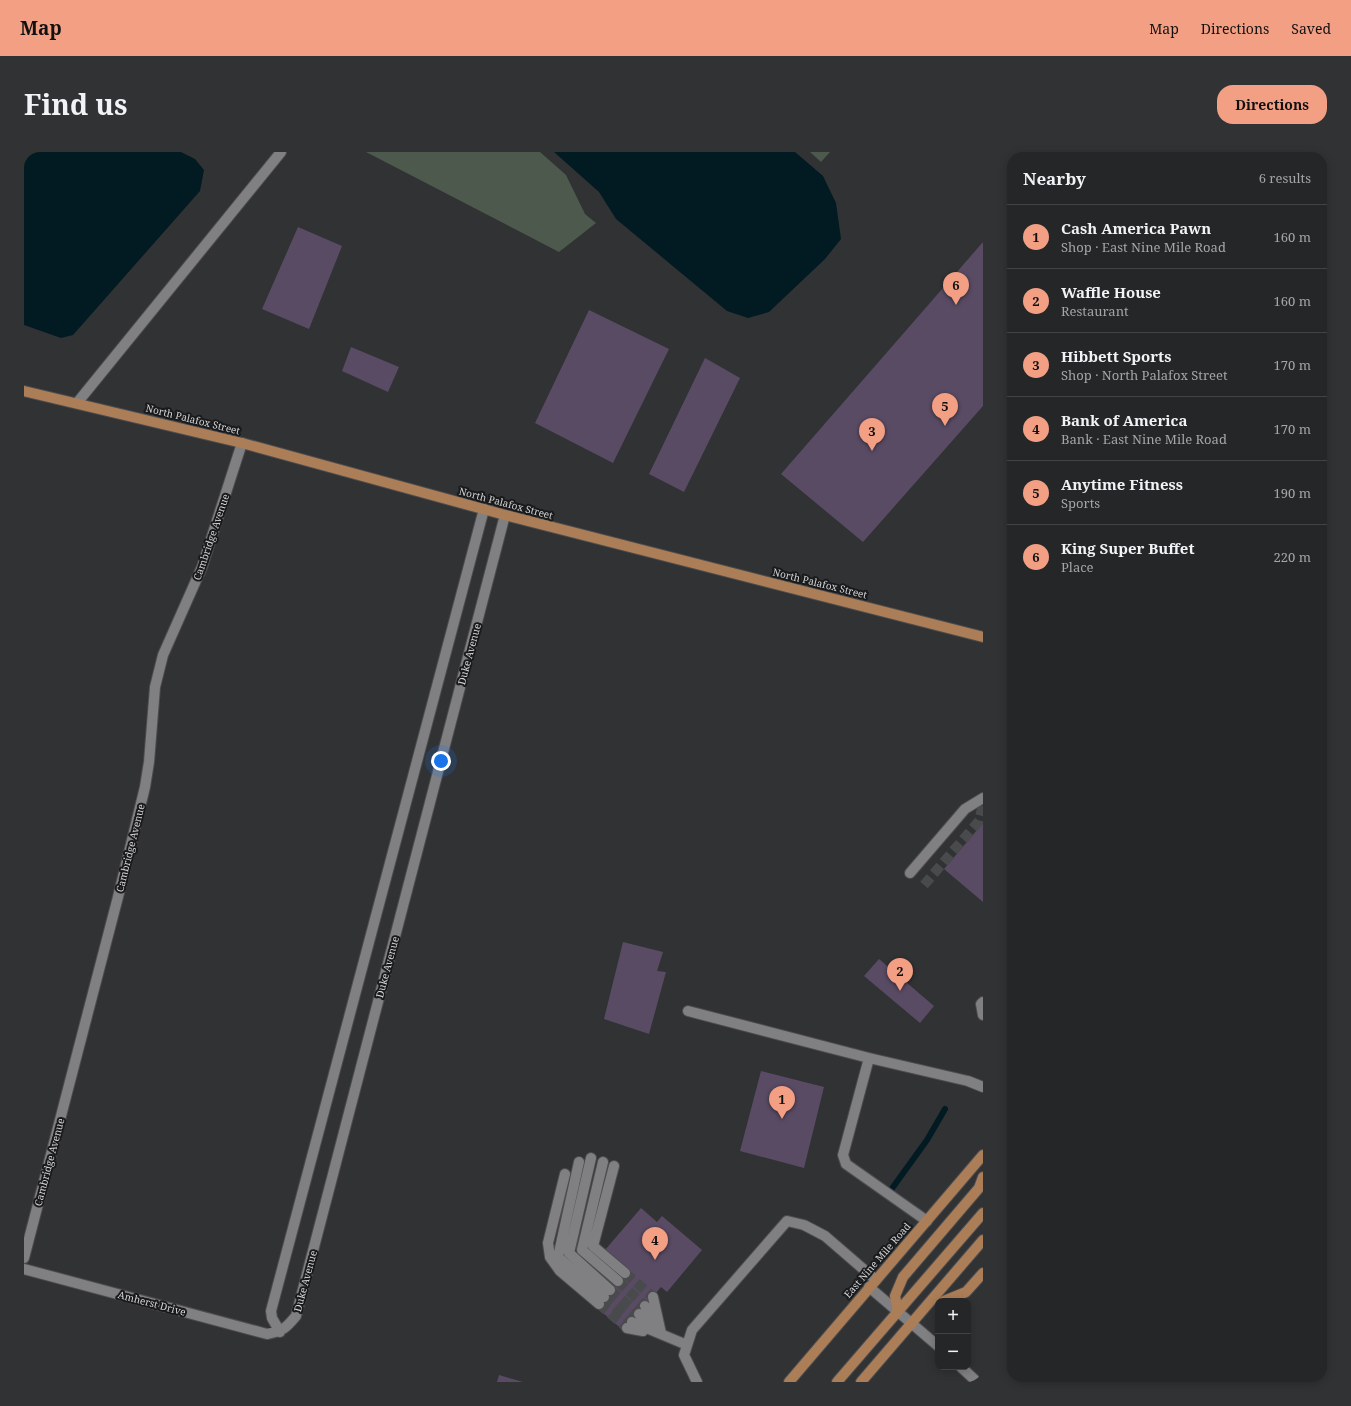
<!DOCTYPE html>
<meta charset="utf-8">
<style>
body{margin:0;font-family:"Noto Serif",serif;background:#313233;color:#f1f3f6}
.controls{position:absolute;right:12px;bottom:12px;display:grid;overflow:hidden;border-radius:8px;box-shadow:0 2px 10px #0003}
.controls button{width:36px;height:36px;display:grid;place-items:center;padding:0;border:0;border-bottom:1px solid #424344;background:#252627;color:#f1f3f6;font:20px sans-serif}
.you{position:absolute;left:417px;top:609px;width:14px;height:14px;margin:-10px;border:3px solid #fff;border-radius:50%;background:#1a73e8;box-shadow:0 0 0 6px #1a73e833}
.badge{display:grid;place-items:center;width:26px;height:26px;border-radius:50%;background:#f39f84;color:#111;font-size:13px;font-weight:700}
.pin{position:absolute;translate:-50% -33px;filter:drop-shadow(0 1px 2px #0008)}
.pin::after{content:'';position:absolute;top:21px;width:14px;height:12px;background:inherit;clip-path:polygon(0 0,100% 0,50% 100%)}
.list{margin:0;padding:0;list-style:none}
h2{display:flex;justify-content:space-between;align-items:center;height:52px;margin:0;padding:0 16px;font-size:17px}
h2 small{font-size:13px;font-weight:400;color:#a3a5a7}
.list li{display:grid;grid-template-columns:26px 1fr auto;gap:12px;align-items:center;box-sizing:border-box;height:64px;padding:0 16px;border-top:1px solid #424344}
.list b{display:block;font-size:15px;white-space:nowrap}
.list p{margin:0;font-size:13px;white-space:nowrap;color:#a3a5a7}
.list em{font-size:13px;font-style:normal;color:#a3a5a7}
.map{position:relative;flex:none;width:959px;height:1230px;overflow:hidden;border-radius:16px}
header{display:flex;align-items:center;gap:24px;box-sizing:border-box;height:56px;padding:0 20px;background:#f39f84;color:#111}
header strong{font-size:19px}
nav{display:flex;gap:22px;margin-inline-start:auto;font-size:14px}
.intro{display:flex;align-items:center;justify-content:space-between;box-sizing:border-box;height:96px;padding:0 24px}
h1{margin:0;font-size:28px}
.button{padding:10px 18px;border-radius:16px;background:#f39f84;color:#111;font-size:14px;font-weight:700}
main{display:flex;gap:24px;padding:0 24px}
aside{flex:1;background:#252627;border-radius:16px;box-shadow:0 2px 10px #0003}
.map>svg:first-child{display:block}
.green{fill:#4c594c}
.water{fill:#021a22}
.lines{fill:none;stroke-linecap:round;stroke-linejoin:round}
.stream{stroke:#021a22;stroke-width:6}
.building{fill:#594b64}
.minor-tunnel{stroke:#494a4c;stroke-width:10;stroke-dasharray:10 5;stroke-linecap:butt}
.minor-casing{stroke:#4d4d50;stroke-width:12}
.major-casing{stroke:#4d4d50;stroke-width:12}
.minor{stroke:#808083;stroke-width:10}
.major{stroke:#ac7e57;stroke-width:10}
.labels{text-anchor:middle;stroke-width:4;stroke-linejoin:round;paint-order:stroke}
.street-label{font-size:10px;fill:#d4d4d6;stroke:#191a1b}
</style>
<header>
<strong>Map</strong>
<nav><a>Map</a><a>Directions</a><a>Saved</a></nav>
</header>
<div class="intro"><h1>Find us</h1><a class="button">Directions</a></div>
<main>
<div class="map">
<svg width="959" height="1230" viewBox="0 0 959 1230">
<rect width="100%" height="100%" fill="#313234"/>
<path class="green" d="M342,0H516L542,23L561,62L572,71L535,100Z
M786,0H806L797,10Z"/>
<path class="water" d="M0,0H157L171,7L180,18L176,39L49,183L37,186L0,173Z
M530,0H771L799,24L812,51L817,87L801,107L745,160L724,166L703,159L592,67L575,40Z"/>
<g class="lines">
<path class="stream" d="M864,1042L903,988L921,957"/>
</g>
<path class="building" d="M274,75L318,94L285,177L238,157Z
M959,90V254L839,390L757,322Z
M565,158L645,197L589,311L511,271Z
M327,195L375,215L364,240L318,219Z
M681,206L716,226L660,340L625,322Z
M959,671V750L920,717Z
M599,790L639,800L633,819L642,820L625,882L580,867Z
M855,807L910,854L896,871L840,824Z
M737,919L800,935L780,1016L716,999Z
M617,1056L633,1070L638,1064L678,1098L643,1140L637,1135L600,1179L572,1155L603,1118L581,1098Z
M475,1223L499,1230H473Z"/>
<g class="lines">
<path class="minor-tunnel" d="M900,733L955,669L959,653
M601,1121L629,1145
M594,1129L621,1154
M586,1138L615,1162
M580,1145L608,1170
M575,1152L603,1176"/>
<g class="minor-casing">
<path id="minor" d="M53,251L257,0
M886,721L941,657L959,646
M959,850L957,852L959,863
M664,859L845,906L944,929L959,935
M845,906L819,1003L822,1012L903,1069
M567,1006L545,1101L586,1138
M555,1010L534,1105L580,1145
M579,1010L558,1098L594,1129
M590,1014L569,1094L601,1121
M541,1022L524,1091L526,1105L536,1119L575,1152
M0,1106L94,745L121,635L125,610L131,535L139,503L178,415L218,291
M0,1117L243,1182C259,1179 262,1176 272,1164L481,363
M845,1135L914,1194
M629,1145L637,1181
M621,1154L632,1172
M615,1162L631,1176
M608,1170L663,1193
M603,1176L619,1179
M256,1180L248,1166L247,1159L460,357
M937,1215L953,1230
M673,1230L660,1203L668,1178L763,1069L780,1073L801,1084L852,1128"/>
</g>
<g class="major-casing">
<path id="major" d="M0,239L218,291L481,363L959,485
M920,1149L942,1140L959,1121
M874,1159L871,1144L879,1125L955,1036L959,1025
M765,1230L959,1003
M813,1230L959,1061
M837,1230L959,1088"/>
</g>
<use href="#minor" class="minor"/>
<use href="#major" class="major"/>
</g>
<g class="labels">
<g class="street-label">
<text transform="translate(169 267) rotate(14)" y="4">North Palafox Street</text>
<text transform="translate(482 351) rotate(15)" y="4">North Palafox Street</text>
<text transform="translate(187 385) rotate(-71)" y="4">Cambridge Avenue</text>
<text transform="translate(796 431) rotate(14)" y="4">North Palafox Street</text>
<text transform="translate(445 502) rotate(-75)" y="4">Duke Avenue</text>
<text transform="translate(106 696) rotate(-76)" y="4">Cambridge Avenue</text>
<text transform="translate(363 815) rotate(-75)" y="4">Duke Avenue</text>
<text transform="translate(25 1010) rotate(-75)" y="4">Cambridge Avenue</text>
<text transform="translate(853 1108) rotate(-49)" y="4">East Nine Mile Road</text>
<text transform="translate(281 1129) rotate(-75)" y="4">Duke Avenue</text>
<text transform="translate(128 1151) rotate(15)" y="4">Amherst Drive</text>
</g>
</g>
</svg>
<div class="controls">
<button>+</button>
<button>−</button>
</div>
<div class="you"></div>
<div class="pin badge" style="left:758px;top:967px">1</div>
<div class="pin badge" style="left:876px;top:839px">2</div>
<div class="pin badge" style="left:848px;top:299px">3</div>
<div class="pin badge" style="left:631px;top:1108px">4</div>
<div class="pin badge" style="left:921px;top:274px">5</div>
<div class="pin badge" style="left:932px;top:153px">6</div>
</div>
<aside>
<h2>Nearby<small>6 results</small></h2>
<ul class="list">
<li><span class="badge">1</span><div><b>Cash America Pawn</b><p>Shop · East Nine Mile Road</p></div><em>160 m</em></li>
<li><span class="badge">2</span><div><b>Waffle House</b><p>Restaurant</p></div><em>160 m</em></li>
<li><span class="badge">3</span><div><b>Hibbett Sports</b><p>Shop · North Palafox Street</p></div><em>170 m</em></li>
<li><span class="badge">4</span><div><b>Bank of America</b><p>Bank · East Nine Mile Road</p></div><em>170 m</em></li>
<li><span class="badge">5</span><div><b>Anytime Fitness</b><p>Sports</p></div><em>190 m</em></li>
<li><span class="badge">6</span><div><b>King Super Buffet</b><p>Place</p></div><em>220 m</em></li>
</ul>
</aside>
</main>
